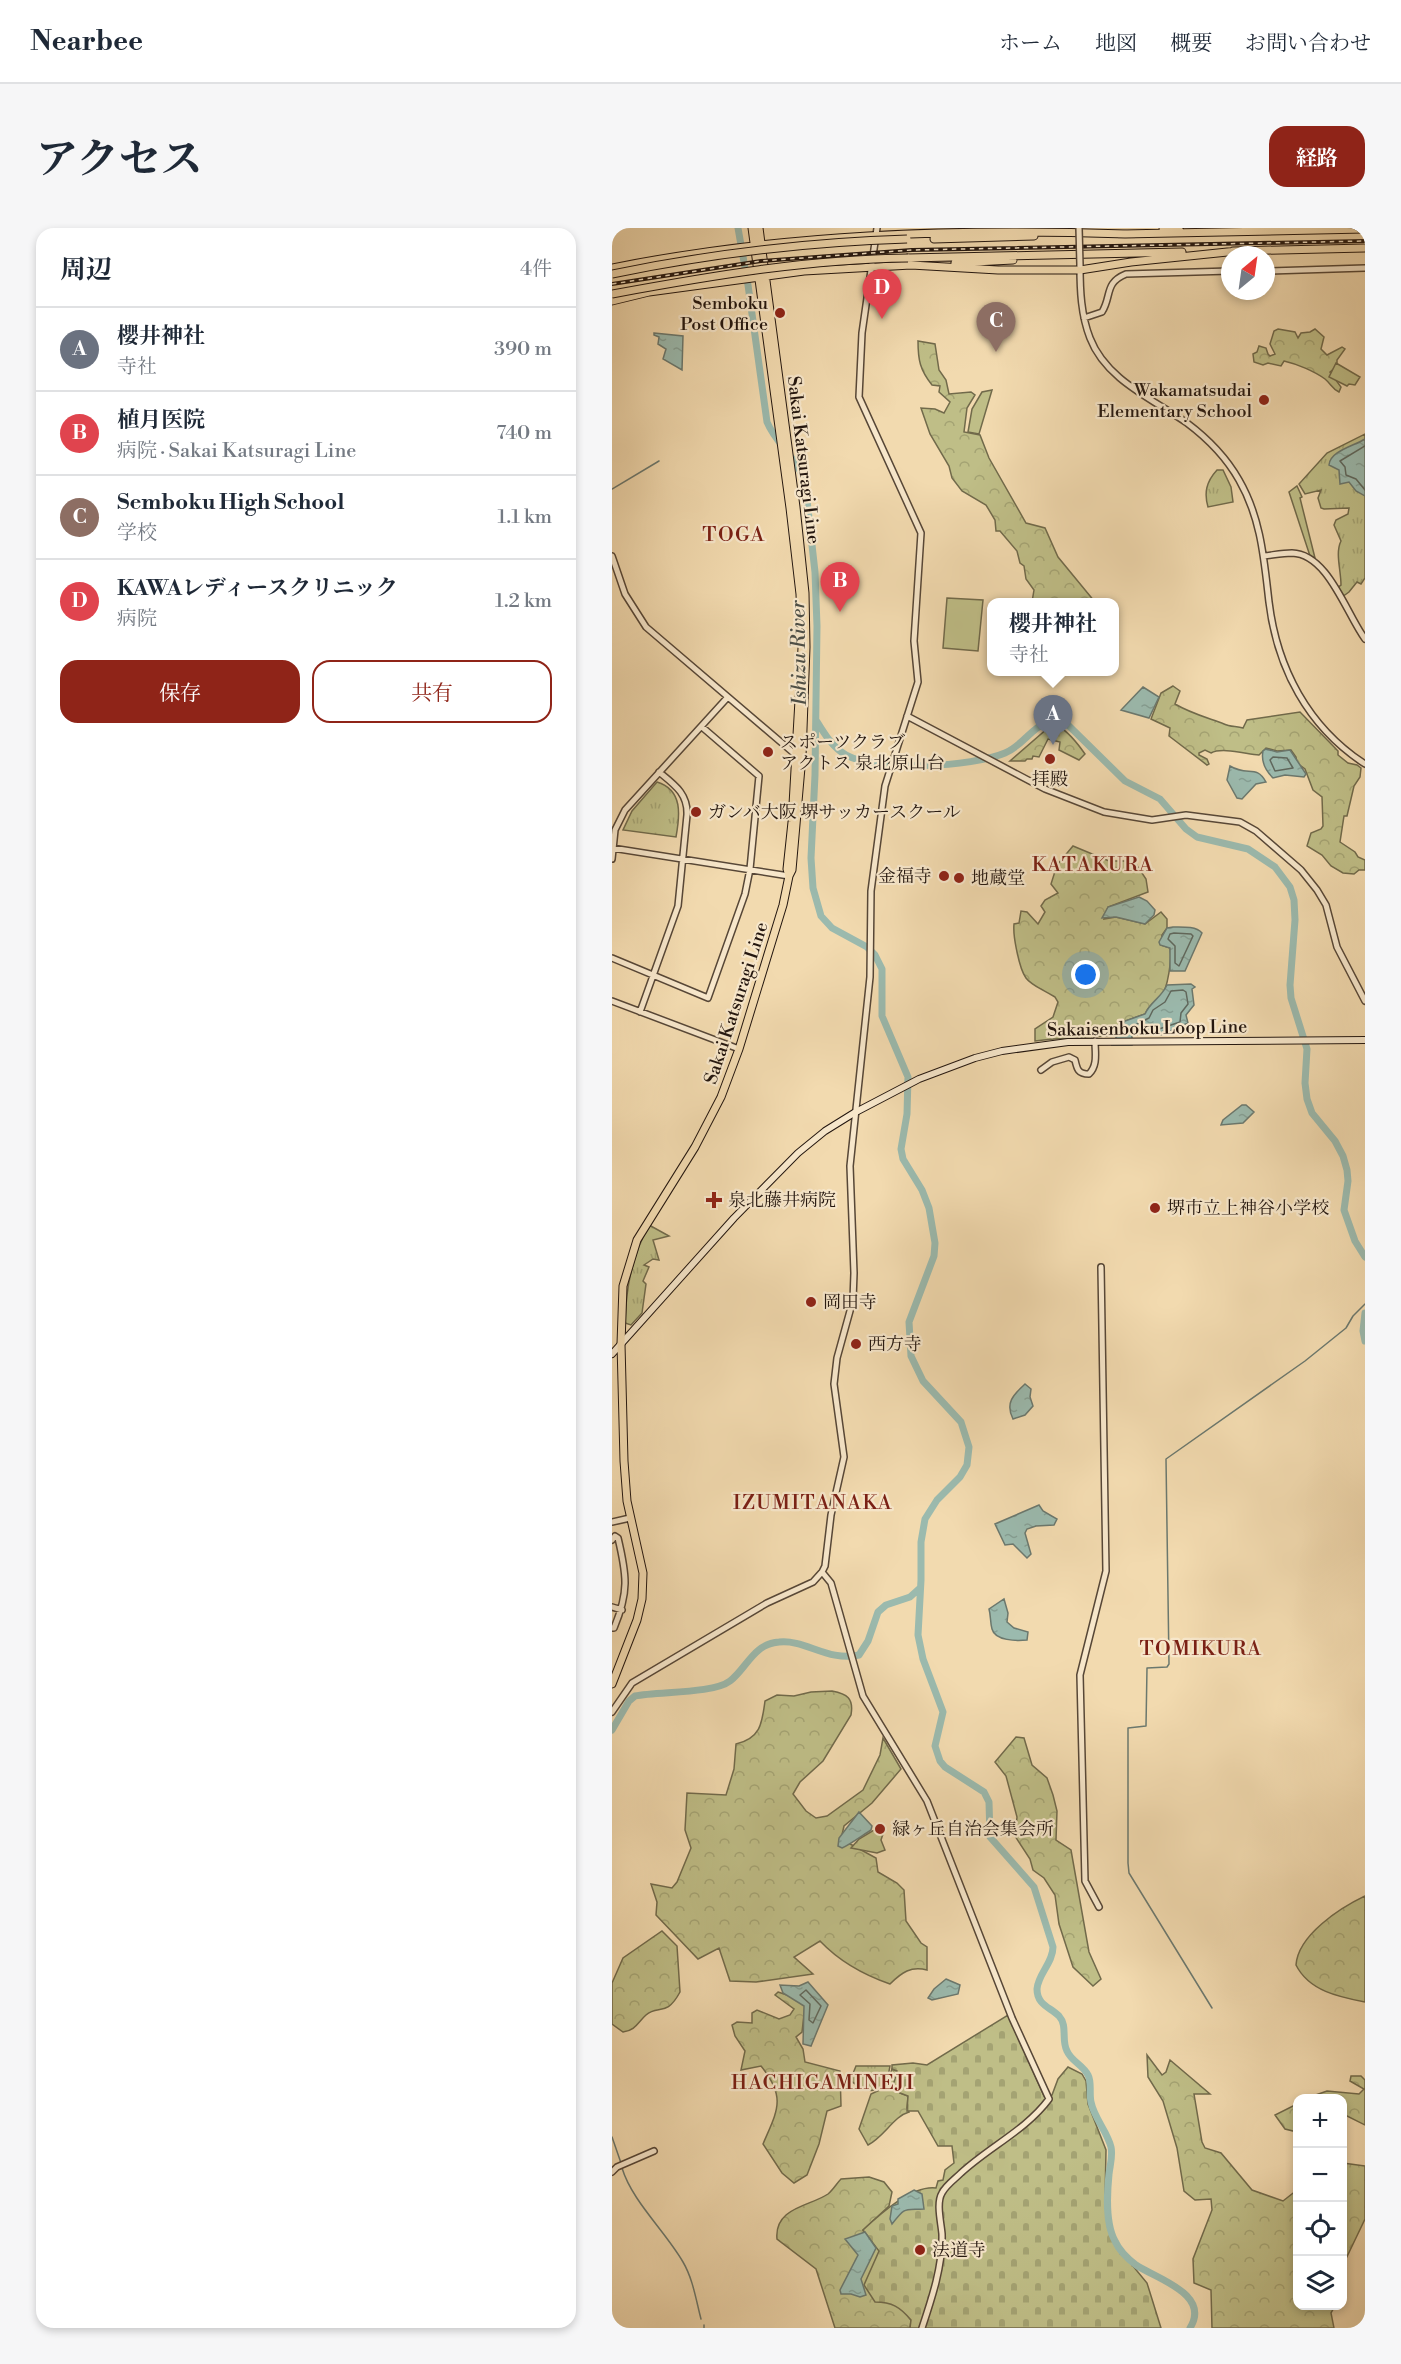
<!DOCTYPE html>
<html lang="ja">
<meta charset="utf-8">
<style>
body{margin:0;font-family:"Libre Bodoni","Noto Serif JP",serif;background:#f6f6f7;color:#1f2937}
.controls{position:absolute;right:18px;bottom:18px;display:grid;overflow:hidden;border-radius:12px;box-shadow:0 3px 9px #0003}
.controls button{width:54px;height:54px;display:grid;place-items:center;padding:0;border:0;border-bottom:2px solid #e0e1e3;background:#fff;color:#1f2937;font:30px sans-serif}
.compass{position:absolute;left:609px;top:18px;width:54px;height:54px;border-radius:50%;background:#fff;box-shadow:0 3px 9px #0003;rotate:29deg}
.you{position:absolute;left:474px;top:747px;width:21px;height:21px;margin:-15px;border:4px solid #fff;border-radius:50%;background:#1a73e8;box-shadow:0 0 0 9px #1a73e833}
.badge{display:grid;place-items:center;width:39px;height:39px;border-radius:50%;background:#8f2418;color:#fff;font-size:20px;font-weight:700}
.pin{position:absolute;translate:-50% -50px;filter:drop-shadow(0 2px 3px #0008)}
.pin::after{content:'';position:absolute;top:32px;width:21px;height:18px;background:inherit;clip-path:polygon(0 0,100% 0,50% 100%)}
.popup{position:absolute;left:375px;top:370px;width:132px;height:78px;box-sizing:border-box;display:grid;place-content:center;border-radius:12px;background:#fff;filter:drop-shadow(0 2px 4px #0005);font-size:20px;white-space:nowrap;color:#747a83}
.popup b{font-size:22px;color:#1f2937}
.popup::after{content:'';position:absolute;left:50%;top:100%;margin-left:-12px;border:12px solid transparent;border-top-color:#fff}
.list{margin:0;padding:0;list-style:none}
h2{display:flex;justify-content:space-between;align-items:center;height:78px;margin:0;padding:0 24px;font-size:26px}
h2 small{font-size:20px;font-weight:400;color:#747a83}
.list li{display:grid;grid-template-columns:39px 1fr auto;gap:18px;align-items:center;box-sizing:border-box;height:84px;padding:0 24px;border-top:2px solid #e0e1e3}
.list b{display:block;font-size:22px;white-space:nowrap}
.list p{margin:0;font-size:20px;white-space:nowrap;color:#747a83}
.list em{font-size:20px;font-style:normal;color:#747a83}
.actions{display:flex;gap:12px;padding:18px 24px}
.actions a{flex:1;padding:14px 0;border:2px solid #8f2418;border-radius:18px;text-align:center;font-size:21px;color:#8f2418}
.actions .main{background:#8f2418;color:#fff}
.icon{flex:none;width:33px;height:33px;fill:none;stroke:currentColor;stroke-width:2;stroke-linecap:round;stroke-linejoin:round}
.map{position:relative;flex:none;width:753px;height:2100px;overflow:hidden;border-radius:18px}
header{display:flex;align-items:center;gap:36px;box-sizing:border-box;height:84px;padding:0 30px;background:#fff;border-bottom:2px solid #e0e1e3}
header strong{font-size:28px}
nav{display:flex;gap:33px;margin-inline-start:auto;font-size:21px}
.intro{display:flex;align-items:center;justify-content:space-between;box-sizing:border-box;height:144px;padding:0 36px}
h1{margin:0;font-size:42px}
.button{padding:15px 27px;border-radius:18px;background:#8f2418;color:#fff;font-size:21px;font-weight:700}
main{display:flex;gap:36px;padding:0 36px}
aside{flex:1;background:#fff;border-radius:18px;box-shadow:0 3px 9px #0003}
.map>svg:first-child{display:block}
.grass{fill:#bfbe87;stroke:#716a4b;stroke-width:1.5}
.forest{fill:url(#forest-crowns);stroke:#716a4b;stroke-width:1.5}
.cemetery{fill:url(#cemetery-stones);stroke:#716a4b;stroke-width:1.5}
.park{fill:url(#park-tufts);stroke:#716a4b;stroke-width:1.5}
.water{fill:url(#water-ripples);stroke:#6b786e;stroke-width:1.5}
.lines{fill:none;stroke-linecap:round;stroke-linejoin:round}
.shore{stroke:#5f685e;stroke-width:1.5}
.stream{stroke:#6b786e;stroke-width:1.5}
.river{stroke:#9bbaae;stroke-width:7}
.tertiary-casing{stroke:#574737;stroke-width:8}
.secondary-casing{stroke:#23160f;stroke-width:8}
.primary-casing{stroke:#23160f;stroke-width:9}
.tertiary{stroke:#f7e7cb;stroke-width:5}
.secondary{stroke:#f7e7cb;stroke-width:6}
.primary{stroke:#f2daaf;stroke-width:7}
.rail-casing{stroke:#23160f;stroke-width:4}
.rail{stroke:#f7e7cb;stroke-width:1.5;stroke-dasharray:4.5;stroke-linecap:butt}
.tertiary-bridge-casing{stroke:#574737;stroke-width:8;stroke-linecap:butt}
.primary-bridge-casing{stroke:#23160f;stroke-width:9;stroke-linecap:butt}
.tertiary-bridge{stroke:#f7e7cb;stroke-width:5}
.primary-bridge{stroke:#f2daaf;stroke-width:7}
.poi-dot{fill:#8f2418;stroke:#f7e7cb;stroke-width:2}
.labels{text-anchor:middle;stroke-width:4.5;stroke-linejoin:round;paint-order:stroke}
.poi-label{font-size:18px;fill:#23160f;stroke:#f7e7cb;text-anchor:start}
.street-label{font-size:18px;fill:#23160f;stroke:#f7e7cb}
.neighbourhood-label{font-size:20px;letter-spacing:1.5px;fill:#7a1f14;stroke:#f7e7cb}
.water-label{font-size:20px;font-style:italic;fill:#4d4f47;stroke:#f7e7cb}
</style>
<header>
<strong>Nearbee</strong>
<nav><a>ホーム</a><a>地図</a><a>概要</a><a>お問い合わせ</a></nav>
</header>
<div class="intro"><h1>アクセス</h1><a class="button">経路</a></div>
<main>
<aside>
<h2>周辺<small>4件</small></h2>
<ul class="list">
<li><span class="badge" style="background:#6b7280">A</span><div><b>櫻井神社</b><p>寺社</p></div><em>390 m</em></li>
<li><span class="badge" style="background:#e0444e">B</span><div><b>植月医院</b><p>病院 · Sakai Katsuragi Line</p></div><em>740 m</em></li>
<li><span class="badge" style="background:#8d6e63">C</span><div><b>Semboku High School</b><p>学校</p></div><em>1.1 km</em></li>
<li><span class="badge" style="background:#e0444e">D</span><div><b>KAWAレディースクリニック</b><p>病院</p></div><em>1.2 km</em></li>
</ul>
<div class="actions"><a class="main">保存</a><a>共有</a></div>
</aside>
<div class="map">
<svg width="753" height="2100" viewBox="0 0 753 2100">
<defs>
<pattern id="forest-crowns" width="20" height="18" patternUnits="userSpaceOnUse" patternTransform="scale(1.5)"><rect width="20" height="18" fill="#bfbe87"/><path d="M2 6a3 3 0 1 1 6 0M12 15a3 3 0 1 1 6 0" fill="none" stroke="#a4a373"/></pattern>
<pattern id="cemetery-stones" width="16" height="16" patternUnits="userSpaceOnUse" patternTransform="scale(1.5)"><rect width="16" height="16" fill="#bfbe87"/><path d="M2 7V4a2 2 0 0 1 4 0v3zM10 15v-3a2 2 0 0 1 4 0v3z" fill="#a4a373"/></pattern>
<pattern id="park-tufts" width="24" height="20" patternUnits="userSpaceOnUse" patternTransform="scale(1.5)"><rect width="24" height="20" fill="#bfbe87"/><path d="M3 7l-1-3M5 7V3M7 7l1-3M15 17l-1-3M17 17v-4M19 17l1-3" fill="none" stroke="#a4a373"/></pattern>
<pattern id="water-ripples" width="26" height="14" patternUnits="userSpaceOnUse" patternTransform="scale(1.5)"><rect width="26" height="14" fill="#9bbaae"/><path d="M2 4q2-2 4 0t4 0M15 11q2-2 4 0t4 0" fill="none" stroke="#859f94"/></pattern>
</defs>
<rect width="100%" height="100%" fill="#f2daaf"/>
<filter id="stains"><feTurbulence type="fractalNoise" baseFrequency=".00333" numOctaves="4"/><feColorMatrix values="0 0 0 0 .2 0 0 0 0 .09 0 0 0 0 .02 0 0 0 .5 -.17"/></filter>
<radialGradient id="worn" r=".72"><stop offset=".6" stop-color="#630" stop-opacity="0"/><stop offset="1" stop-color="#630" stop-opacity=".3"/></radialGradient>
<path class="grass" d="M380,162L367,206L356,204L360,181L370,164Z
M685,258L690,269L688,270L703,330L698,328L677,264Z
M335,370L371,372L366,423L331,420Z"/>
<path class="forest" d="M666,101L683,104L686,110L689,105L698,104L703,101L712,109L709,121L715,127L730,119L733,121L725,132V138L718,144L729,159L727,164C720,161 719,156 713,151C702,143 685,136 672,133L669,138L656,135L651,137L642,134L641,126L645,124L647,118L654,120L656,126L658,128L663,126L658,116L662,103Z
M306,113L323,116L327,142L334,152L337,166L359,164L363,167L355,180L352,204L368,207L377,230L414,295L433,300L446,329L483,374H420L422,362L414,351L412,338L408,335L405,323L388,303H384L383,292L374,277L350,263L340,250L337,238L318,206L309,180L323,181L332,185L338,174L327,164L328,158L320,157C308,142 306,132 306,113Z
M561,458L568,463L563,476C578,485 596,490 612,496C618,499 625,498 631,500L635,492L688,484L726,523V527L736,535L745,537L749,540L748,549L742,558L735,588H732L728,614L743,624L746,629L753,632V642H747L742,646L731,645L719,638L710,627L695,618L699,605L709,601L711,598L710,569L701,562L693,541L685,535L684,529L679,522L665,523L654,520L647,527C634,526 610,519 599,525L593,522L587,525V527L595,531L597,536L595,537L557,508L558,500L539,491L549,465Z
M446,498C457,504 466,516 473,526L467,532L447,522L448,514L436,511L427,529L421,528L420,531H415L413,533H398L436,500Z
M461,618L497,633H522L534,651L536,664L496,679L492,691L504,689L533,696L549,684L555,691V700L550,707L549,717L558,720C560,730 556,761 549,768C542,776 538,775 533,786L513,793L506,807C478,810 451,809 423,813V801L441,789L446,774L443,769C416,753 412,757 405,724C403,714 401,706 402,696L407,695L409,683L415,684L426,696L433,684L429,678L433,672L446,665L439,656L445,637Z
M220,1463C235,1466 242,1470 239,1487L211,1533L188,1554L181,1566L194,1583L204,1590L215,1588L251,1562L268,1527L271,1510L289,1541L260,1575L232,1598L229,1611L264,1630L266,1644L285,1655L292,1662L294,1693L309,1715L315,1719V1742C299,1738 290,1744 278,1756C252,1747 227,1733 208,1713L182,1729L201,1746L144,1754L118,1753L107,1720L86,1731L44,1687L45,1674L39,1656L60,1660L65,1654L79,1620L73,1602L75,1565L114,1567L122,1541L124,1516C149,1510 150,1495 153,1473L165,1467L182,1468L199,1464Z
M404,1509L412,1510L420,1537L435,1550L441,1567L445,1583L444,1612L459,1622L477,1724L489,1751L481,1758L461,1739L447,1696L443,1667L432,1650L421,1642L418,1631L403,1608L405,1589L394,1548L383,1534Z
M753,1668V1774C727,1769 697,1763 684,1737C686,1707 728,1680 753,1668Z
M50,1703L65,1718L68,1764C54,1790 46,1776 34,1787C25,1795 24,1802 11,1804L0,1796V1755L11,1730Z
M166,1764L178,1768L193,1778L190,1804L184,1809L191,1821L193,1834L228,1843L229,1878L215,1883L207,1916L195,1947L182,1955L170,1945L151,1916C165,1883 175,1870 149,1838L129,1842L133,1823L123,1808L120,1797L125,1794L140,1795V1785L145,1782L167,1791L178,1787L182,1781L163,1767Z
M535,1827L550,1847L554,1844L558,1832L598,1866H582L590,1914L593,1920L609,1925L640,1962L671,1973L685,1962L686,2078H723L719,2085L722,2100H600L599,2062L582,2055L581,2031L600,1982L599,1971L583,1972L572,1963L565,1920L551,1873L536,1849Z
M280,1841L285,1843L288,1865L296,1868L295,1880L297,1884C282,1888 272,1909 256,1917L247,1901L259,1866L274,1859Z
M739,1848H749L753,1852V1897L731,1886L730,1870H695L715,1863L747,1866L752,1861L738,1853Z
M685,1876V1904L673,1901L663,1887Z
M731,1935L753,1938V1991L731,2037Z
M257,1949L272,1954L280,1964L277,1978L251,2002L267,2022L278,2074L289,2080L299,2092L298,2100H223L204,2041L165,2011C162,1979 199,1978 216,1966C221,1962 225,1955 229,1951Z"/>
<path class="cemetery" d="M396,1787L432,1868L440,1867L446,1851L456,1839L470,1846L474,1853L476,1876L494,1922L493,1974L496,2001L507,2021L535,2055L549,2100H298L299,2092C288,2079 280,2074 263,2074L252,2057L267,2023L251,2002C268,1986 300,1957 324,1960L326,1953L331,1952L333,1942L342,1935L340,1918H326L306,1883H295L296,1868L288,1865L281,1858L285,1843L280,1841V1837L301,1835L315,1837Z"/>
<path class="park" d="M724,135L748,149L743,157L737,156L735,158L717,149Z
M753,206V350L749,356L745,354L737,364L730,369L725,360L729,357C729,342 723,325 729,313L722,297L724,292L736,286L737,280L712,281L709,280L706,270L709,262L693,266L687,256L715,225Z
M605,242H611L619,259L621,274L596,279C592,265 594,254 605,242Z
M45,554C71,562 68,587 64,609L11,602L20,583Z
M37,997L57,1008L41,1012L47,1032L41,1031L32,1037L37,1039L31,1053L34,1056L30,1085L19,1097L13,1095C14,1059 20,1028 37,997Z
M262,1602L271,1606L269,1612L273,1622L265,1625L239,1620L247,1611Z
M244,1838H278C276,1851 271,1865 255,1862C249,1862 244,1855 238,1853Z"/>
<path class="water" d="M42,105L71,108L70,142L51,131L54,121L46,116L47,109L42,107Z
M753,211V268L744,263L737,254L728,256L727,242L717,237C718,223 742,218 753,211Z
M531,459L547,469L537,490L509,482Z
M654,521L665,524L678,522L694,546L692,549L673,547L661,550C654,543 649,533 651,523Z
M618,538C636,549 644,536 654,554L644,556L630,571L625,570L615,552Z
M527,669L535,673L543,682L542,687L533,696L504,689L490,690L496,679Z
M561,699C570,699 584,698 590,705L573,743H558V720L548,717L547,714L555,700Z
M579,756L583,759L580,761L582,777L574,787L576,795L549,807H520V817H500L513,793L533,786C538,774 549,770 555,757Z
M630,877H634L642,884L631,895L609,897L611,892Z
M413,1156L419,1161L418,1169L421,1178L413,1187L401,1191C393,1175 401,1167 413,1156Z
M427,1277L431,1283L445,1291L442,1297L424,1298L415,1301L413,1305L419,1326L415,1330L401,1316L393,1317L383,1296Z
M392,1371L396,1385L395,1394L402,1400L416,1404L415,1412C405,1413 383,1413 380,1401C378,1394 379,1388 377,1381Z
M247,1584L260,1598L259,1602C251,1607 237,1617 230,1620L226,1618L227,1610Z
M334,1751L348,1757L346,1766L320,1772L316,1770L322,1761Z
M196,1754L216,1777L199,1818L191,1816L192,1778L171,1765L168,1757L187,1758Z
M302,1962L310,1966L312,1981C292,1982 294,1978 280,1996L278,1991L280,1978L286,1976V1971Z
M253,2004L264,2020L249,2051L254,2067L248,2069L239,2066H229L228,2062L246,2027L233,2011Z"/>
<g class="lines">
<path class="shore" d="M753,218L728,233L733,239L734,247L744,251L753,262
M661,529L675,530L681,540L663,543L658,532Z
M562,705L579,706L581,708L567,738L563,735V718L556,711L558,706Z
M571,762L574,764L576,776L569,785L568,794L547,801L525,800V796L537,790L541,782L553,774L559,763Z
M194,1762L209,1778L201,1795L197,1792L198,1776L188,1767Z"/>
<path class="stream" d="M0,261L47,233
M600,1780L517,1645L516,1635V1500L534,1498L535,1440L555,1439L557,1436L554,1231L693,1133L734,1100L741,1088L753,1076
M0,1909L9,1935
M10,1940C20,1973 53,2003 71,2034C81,2051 84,2072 89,2091
M92,2097V2100"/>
<path class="river" d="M126,0L136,57L155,194C164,216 185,230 193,254L203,344L205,398L203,547L199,630L201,660L209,688L220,700L255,719L263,727L270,741V788L296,849L295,886L289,921L291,931L310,962L317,980L323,1015L322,1028L297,1094L299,1128L311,1153L349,1194L357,1219L355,1237L348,1249L325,1272L313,1291L309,1314V1352L306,1407L311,1431L331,1484L323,1518L328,1533L333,1539L372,1564L377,1574L378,1609L422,1659L441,1719C441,1735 426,1746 425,1761C425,1777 438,1779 447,1788C456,1798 449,1812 455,1823C459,1833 471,1837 476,1847C480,1854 477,1865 479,1874C482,1890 495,1903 499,1919C501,1928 498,1937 497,1946C495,1966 493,1995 503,2013C507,2022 516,2031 524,2037C545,2051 599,2066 578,2100
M204,492C212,505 220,519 234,527C265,544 360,539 393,525C417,515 426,484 455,496L513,553L548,571L574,601L585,609L636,621L663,639L678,659L682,672L683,692L678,757L679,770L695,821L693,855L695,871L700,885L723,913L731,928L735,942L736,953L732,982L743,1013L753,1029
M753,1085L751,1103L753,1113
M0,1502L17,1473L23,1468C46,1463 101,1466 118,1453C135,1440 141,1416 167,1414C193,1411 216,1434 247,1427L256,1413L266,1384L274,1377L298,1369L308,1360"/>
<g class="tertiary-casing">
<path id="tertiary" d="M468,38C468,62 469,87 478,110C494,152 541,171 575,195C595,210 614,229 627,252C649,290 652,331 657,374C665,440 696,499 753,536
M654,43L753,40
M472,90L490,84C500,68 492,55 514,46L618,43
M0,328L13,366L34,399L184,527L187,528
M652,328C661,327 671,325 680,325C716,326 734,385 753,411
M295,488L433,561L492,584L540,592L574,587L628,594L644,603L689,642L705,662L714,677L725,719L753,773
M0,620L177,648
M0,631L3,602L13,582L115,470
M0,730L96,770L133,666L138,641L147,548L90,499
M0,773L127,821
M28,784L66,678L75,587C76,566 63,557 47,544
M429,842L440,834L457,829L463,832C465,841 466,846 477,846C486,837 483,825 483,813
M0,1294L18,1290
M0,1312L3,1308L6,1310C15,1348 17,1364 2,1400H0
M210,1344L219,1355L251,1468L315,1573L400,1790L437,1871C414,1902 377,1919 349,1945C343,1951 334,1957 330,1965C324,1975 329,1994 330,2006C331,2037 320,2070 310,2100
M0,1379L10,1382
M0,1484L20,1455L155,1375L201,1354L210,1344L213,1338L219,1287L232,1229L222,1156L225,1130L241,1072L242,1045L238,938L258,749L259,663L273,558L306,454L302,413L309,305L247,169L250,105L265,0
M487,1679L473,1653L468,1447L494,1343L489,1039
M0,1944L5,1939L42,1923"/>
</g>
<g class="secondary-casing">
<path id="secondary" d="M0,1126L122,990L186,925L213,903L242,885L307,851L363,830L390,823L456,814L753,812"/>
</g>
<g class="primary-casing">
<path id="primary" d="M140,0L178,280L188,366L190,420L180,594L175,641L177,648
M551,0L567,1
M511,6L753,1
M322,11L422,8
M621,23L753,20
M296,30L570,24
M343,35L401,32
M0,40C169,6 342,0 515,6
M0,73L37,64L192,43L299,37L386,42H468L519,34L625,23
M0,1456L25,1392L30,1371L31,1345L15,1273L12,1233L9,1116L11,1058L25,1012L83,919L109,869L127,821L171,677L177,648L180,642L190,528L194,419L193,365L184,279L147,0"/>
</g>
<use href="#tertiary" class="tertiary"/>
<use href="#secondary" class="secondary"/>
<use href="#primary" class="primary"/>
<g class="rail-casing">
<path id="rail" d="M0,56L149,33L300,22L753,13"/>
</g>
<use href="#rail" class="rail"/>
<g class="tertiary-bridge-casing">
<path id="tertiary-bridge" d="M467,0L468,37"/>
</g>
<g class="primary-bridge-casing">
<path id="primary-bridge" d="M0,46C97,26 196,14 295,11
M0,66C98,48 197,31 296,30"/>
</g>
<use href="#tertiary-bridge" class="tertiary-bridge"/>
<use href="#primary-bridge" class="primary-bridge"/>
</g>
<g class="poi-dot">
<circle cx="168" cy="85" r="6"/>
<circle cx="652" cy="172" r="6"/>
<circle cx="156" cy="524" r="6"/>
<circle cx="438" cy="531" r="6"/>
<circle cx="84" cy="584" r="6"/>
<circle cx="332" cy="648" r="6"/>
<circle cx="347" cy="650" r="6"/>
<path d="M99 963h6v6h6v6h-6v6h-6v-6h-6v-6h6z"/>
<circle cx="543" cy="980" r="6"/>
<circle cx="199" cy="1074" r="6"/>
<circle cx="244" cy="1116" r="6"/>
<circle cx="268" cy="1601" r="6"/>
<circle cx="308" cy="2022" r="6"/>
</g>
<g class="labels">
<g class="poi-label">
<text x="156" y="81" text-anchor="end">Semboku<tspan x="156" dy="21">Post Office</tspan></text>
<text x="640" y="168" text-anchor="end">Wakamatsudai<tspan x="640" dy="21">Elementary School</tspan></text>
<text x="168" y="520">スポーツクラブ<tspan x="168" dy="21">アクトス 泉北原山台</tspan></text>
<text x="438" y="557" text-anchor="middle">拝殿</text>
<text x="96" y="590">ガンバ大阪 堺サッカースクール</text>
<text x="320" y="654" text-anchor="end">金福寺</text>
<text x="359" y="656">地蔵堂</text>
<text x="116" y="978">泉北藤井病院</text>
<text x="555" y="986">堺市立上神谷小学校</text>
<text x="211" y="1080">岡田寺</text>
<text x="256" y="1122">西方寺</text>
<text x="280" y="1607">緑ヶ丘自治会集会所</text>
<text x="320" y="2028">法道寺</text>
</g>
<g class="street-label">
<text transform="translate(192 232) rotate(83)" y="6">Sakai Katsuragi Line</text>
<text transform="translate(124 775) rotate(-72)" y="6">Sakai Katsuragi Line</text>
<text transform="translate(535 800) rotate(-1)" y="6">Sakaisenboku Loop Line</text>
</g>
<g class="neighbourhood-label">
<text x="122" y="313">TOGA</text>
<text x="481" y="643">KATAKURA</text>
<text x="201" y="1281">IZUMITANAKA</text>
<text x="589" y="1427">TOMIKURA</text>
<text x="211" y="1861">HACHIGAMINEJI</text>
</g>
<g class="water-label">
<text transform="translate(186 425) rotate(-91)" y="7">Ishizu River</text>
</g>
</g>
<rect width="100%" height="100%" filter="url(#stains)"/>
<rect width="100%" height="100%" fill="url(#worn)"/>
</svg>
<div class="controls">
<button>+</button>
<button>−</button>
<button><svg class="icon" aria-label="locate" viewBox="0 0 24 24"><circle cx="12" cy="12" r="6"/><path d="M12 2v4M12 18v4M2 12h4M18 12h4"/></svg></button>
<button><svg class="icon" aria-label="layers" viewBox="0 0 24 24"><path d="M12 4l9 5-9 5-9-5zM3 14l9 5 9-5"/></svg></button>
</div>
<svg class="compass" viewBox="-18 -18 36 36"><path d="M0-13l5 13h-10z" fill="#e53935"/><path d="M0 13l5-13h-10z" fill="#747a83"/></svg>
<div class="you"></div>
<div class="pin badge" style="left:441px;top:517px;background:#6b7280">A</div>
<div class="popup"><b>櫻井神社</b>寺社</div>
<div class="pin badge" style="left:228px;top:384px;background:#e0444e">B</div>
<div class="pin badge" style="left:384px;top:124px;background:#8d6e63">C</div>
<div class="pin badge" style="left:270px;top:91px;background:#e0444e">D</div>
</div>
</main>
